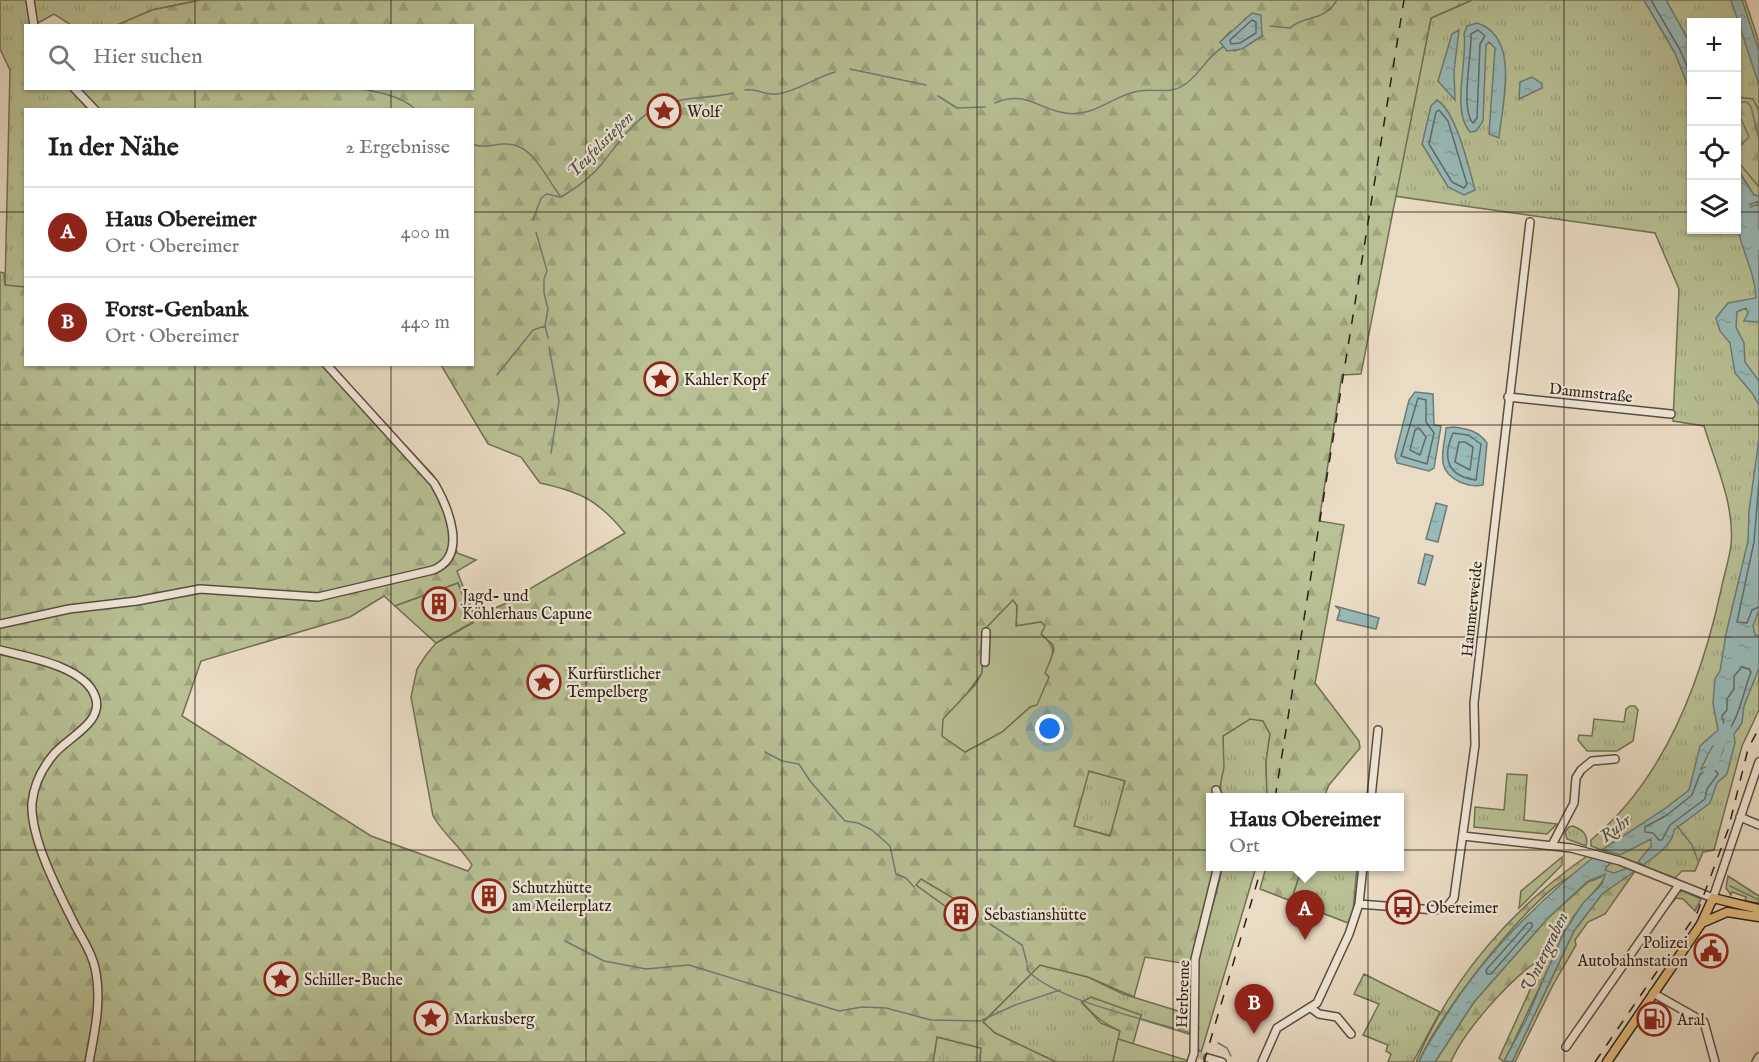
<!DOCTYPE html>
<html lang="de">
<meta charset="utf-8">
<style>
body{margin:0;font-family:"IM FELL English",serif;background:#f6f6f6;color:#202124}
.controls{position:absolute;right:18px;top:18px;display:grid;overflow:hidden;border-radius:0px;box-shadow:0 2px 4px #0004}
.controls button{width:54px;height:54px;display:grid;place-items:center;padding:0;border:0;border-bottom:2px solid #e0e0e0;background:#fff;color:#202124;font:30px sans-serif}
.you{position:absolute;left:1050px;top:729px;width:21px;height:21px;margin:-15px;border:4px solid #fff;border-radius:50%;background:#1a73e8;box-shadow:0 0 0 9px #1a73e833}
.badge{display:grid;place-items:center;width:39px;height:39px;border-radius:50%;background:#8f2418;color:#fff;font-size:20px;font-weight:700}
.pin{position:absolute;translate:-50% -50px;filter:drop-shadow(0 2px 3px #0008)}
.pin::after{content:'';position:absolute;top:32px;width:21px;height:18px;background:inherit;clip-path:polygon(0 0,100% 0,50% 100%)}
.popup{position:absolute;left:1206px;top:793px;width:198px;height:78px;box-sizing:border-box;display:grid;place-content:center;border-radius:0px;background:#fff;filter:drop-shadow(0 2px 4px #0005);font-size:20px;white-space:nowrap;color:#757577}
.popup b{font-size:22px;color:#202124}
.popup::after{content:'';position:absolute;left:50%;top:100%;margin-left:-12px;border:12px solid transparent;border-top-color:#fff}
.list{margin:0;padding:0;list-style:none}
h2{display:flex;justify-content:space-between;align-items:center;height:78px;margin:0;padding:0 24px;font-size:26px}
h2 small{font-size:20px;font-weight:400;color:#757577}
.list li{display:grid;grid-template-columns:39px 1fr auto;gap:18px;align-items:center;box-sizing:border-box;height:90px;padding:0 24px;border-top:2px solid #e0e0e0}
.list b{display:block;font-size:22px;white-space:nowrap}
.list p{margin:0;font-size:20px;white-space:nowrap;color:#757577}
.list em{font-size:20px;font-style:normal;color:#757577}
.icon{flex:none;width:33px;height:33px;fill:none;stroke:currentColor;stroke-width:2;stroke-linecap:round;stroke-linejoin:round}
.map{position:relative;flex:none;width:1759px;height:1062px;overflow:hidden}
.search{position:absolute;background:#fff;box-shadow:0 2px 4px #0004;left:24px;top:24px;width:450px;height:66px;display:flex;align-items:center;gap:15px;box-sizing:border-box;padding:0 21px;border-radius:0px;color:#757577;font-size:22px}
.panel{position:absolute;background:#fff;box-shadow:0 2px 4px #0004;left:24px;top:108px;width:450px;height:258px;border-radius:0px}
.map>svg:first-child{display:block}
.grass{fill:url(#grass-tufts);stroke:#707055;stroke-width:1.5}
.forest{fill:url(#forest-firs);stroke:#707055;stroke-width:1.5;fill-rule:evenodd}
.garden{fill:#b8c094;stroke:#707055;stroke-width:1.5}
.water{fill:url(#water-ripples);stroke:#6c7c77;stroke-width:1.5;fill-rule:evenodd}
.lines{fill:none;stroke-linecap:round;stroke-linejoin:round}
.shore{stroke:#606c67;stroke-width:1.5}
.stream{stroke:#6c7c77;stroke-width:1.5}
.river{stroke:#98bab8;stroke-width:10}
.minor-tunnel{stroke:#c3b6a1;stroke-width:7;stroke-dasharray:7 3.5;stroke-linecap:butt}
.minor-casing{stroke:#594e42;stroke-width:10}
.major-casing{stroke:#291f16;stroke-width:11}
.minor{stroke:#f1e8d9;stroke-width:7}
.major{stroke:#e5be82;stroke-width:8}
.rail{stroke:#291f16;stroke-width:1.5;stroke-dasharray:10 10;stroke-linecap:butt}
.grid{fill:none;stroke:#291f16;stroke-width:1.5;stroke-opacity:0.55}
.labels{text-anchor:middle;stroke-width:4.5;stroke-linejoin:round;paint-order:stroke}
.poi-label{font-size:16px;fill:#291f16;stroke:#f1e8d9;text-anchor:start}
.street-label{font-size:16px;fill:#291f16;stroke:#f1e8d9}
.water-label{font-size:18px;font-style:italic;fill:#4a4e47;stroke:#f1e8d9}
</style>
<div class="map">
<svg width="1759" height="1062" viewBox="0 0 1759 1062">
<defs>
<pattern id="grass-tufts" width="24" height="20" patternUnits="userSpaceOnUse" patternTransform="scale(1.5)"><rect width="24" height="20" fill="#b8c094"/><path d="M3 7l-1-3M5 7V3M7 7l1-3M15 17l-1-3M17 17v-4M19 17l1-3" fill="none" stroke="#9ea57f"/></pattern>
<pattern id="forest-firs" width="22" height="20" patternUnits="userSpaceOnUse" patternTransform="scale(1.5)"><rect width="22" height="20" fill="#b8c094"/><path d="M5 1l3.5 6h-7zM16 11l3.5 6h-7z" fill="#9ea57f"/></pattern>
<pattern id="water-ripples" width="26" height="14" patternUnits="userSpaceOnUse" patternTransform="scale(1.5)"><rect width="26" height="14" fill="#98bab8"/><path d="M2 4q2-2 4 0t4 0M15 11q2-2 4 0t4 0" fill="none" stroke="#839f9d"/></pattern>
</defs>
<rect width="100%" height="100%" fill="#eadcc4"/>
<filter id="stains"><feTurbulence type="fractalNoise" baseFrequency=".00333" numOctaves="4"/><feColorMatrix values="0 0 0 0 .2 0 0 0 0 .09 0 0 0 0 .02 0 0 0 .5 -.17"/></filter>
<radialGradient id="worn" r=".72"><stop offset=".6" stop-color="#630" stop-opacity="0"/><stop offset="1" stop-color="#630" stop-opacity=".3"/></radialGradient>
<path class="grass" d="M0,0H28L32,25L26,26V88L70,89L88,109L26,110L25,287L5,286L10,70L0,49Z
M32,0H201L152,10L117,26L71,25L54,14L36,24Z
M1472,0H1644L1675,53L1691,93L1692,230H1736L1737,209L1759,201V710L1742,746L1714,850L1703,852L1695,871H1682L1675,878L1591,846V840C1665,779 1701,682 1721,590C1724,575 1729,560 1731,545C1735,505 1715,463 1704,426L1673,421L1679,289L1655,233L1394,196L1431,18Z
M1666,0H1745L1759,42V196L1754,195L1737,168L1736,22H1692L1691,45Z
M1630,706H1635L1638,710L1633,741L1617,751H1587L1578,740L1579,735L1592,736L1594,719L1624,722L1626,709Z
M1250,718L1263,721L1270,734L1266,762L1267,797H1222C1217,784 1225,754 1223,736Z
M1088,771L1125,780L1111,836L1074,826Z
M1507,774L1527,775L1524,820L1557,824L1547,834L1474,827L1475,807L1504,810Z
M1573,826C1583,830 1589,835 1586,846L1567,839L1565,832L1569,827Z
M1222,867H1256L1201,1053L1196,1045C1201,1038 1196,989 1197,974C1199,937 1217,901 1222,867Z
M1302,867H1357L1353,911L1348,923L1291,901Z
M1728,876L1759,896V903L1745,901L1746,897L1732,892L1731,895L1726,888Z
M1683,891L1701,899L1695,911L1683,899L1676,898L1657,921L1676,893Z
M1040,965L1088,977L1123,994L1178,1011L1190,1020L1192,1035L1140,1019L1141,1015L1082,1003L1101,1023L1120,1031L1113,1062H1056L995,1033L983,1022Z
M1364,974L1440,1012L1413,1062H1388L1391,1054L1386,1051L1388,1045L1363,1035L1379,1004L1354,994Z
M937,1037L981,1048L980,1062H933Z"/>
<path class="forest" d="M201,0H1472L1431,18L1361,374L1342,375L1319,521L1344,525L1315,683L1359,741L1360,748L1329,785L1324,797H1267L1266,762L1270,734L1263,721L1250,719L1223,736L1224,767L1218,797L1210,798V866L1215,867L1193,965L1145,957L1134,997L1088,977L1040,965L983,1022L995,1033L1056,1062H980L981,1048L937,1037L933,1062H0V272L4,273L5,285L25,287L26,364L330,365L433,475C448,500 452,525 457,553L476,560L457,571L475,617L504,604L625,533C598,500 581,492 540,483L521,457L488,444L441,365L472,364V110L95,109L74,89L472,88V26L117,25L152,10ZM1231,31L1262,36L1234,51L1224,38ZM458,583L473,623L436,643L426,655L417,669L411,697L433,816C443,834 461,847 472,865L468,871L371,836L182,716L201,661L350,617L384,596L395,606ZM1013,601L1017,606L1016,626L1041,622V634L1053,645L1054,650L1030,707L1002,732L965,752L968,692L982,673L984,630ZM1089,771L1125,781L1110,836L1074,826Z
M1737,97L1753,99L1759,111V187L1739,163L1736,150Z
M1595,855L1635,871L1605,914L1588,922L1575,940L1576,945L1553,985L1515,1062H1512L1574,931L1602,894L1629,873L1603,881L1573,917L1504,1062L1499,1058L1540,968L1535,963C1508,982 1463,1032 1451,1062H1435L1474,1002L1548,918L1588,882L1601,877L1610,861C1596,867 1581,871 1568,878C1527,900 1436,1018 1419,1062H1416C1451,978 1513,907 1587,856Z
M1562,857V865L1519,908L1521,891Z
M1266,867H1302L1291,901L1260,889Z
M1091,997L1141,1015L1133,1044L1118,1039L1120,1031C1103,1023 1094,1016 1082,1002Z"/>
<path class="garden" d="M458,583L473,622L436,643L395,606Z
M1013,600L1017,606L1016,626L1041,622L1045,626L1041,634C1059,650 1053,653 1045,673L1049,677L1037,705L1030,707L1002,732L965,752L942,736L943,719L975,685L982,673L984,630Z
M921,879L963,904L956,914L916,885Z
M1118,1039L1186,1060V1062H1113Z"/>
<path class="water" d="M1644,0H1666L1691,45V93L1675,53Z
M1731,0H1742L1759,51V85Z
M1252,13L1261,15L1262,36L1242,49L1227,51L1220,42Z
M1477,23C1521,37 1502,104 1499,138L1489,134L1495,48L1489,42L1486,45L1483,121L1476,131L1470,132C1451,111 1468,60 1464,34L1467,26Z
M1459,30L1454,71L1455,100L1438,81L1452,34Z
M1532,77L1542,84V88L1519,99L1520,82Z
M1437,100C1456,111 1469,168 1475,190L1464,195L1448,187L1422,144L1431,106Z
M1736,168L1754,195L1759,196V201L1737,209Z
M1759,204V322L1744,321L1748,313L1746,308L1737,312L1736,327L1744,343L1745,362L1759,381V405L1752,393L1735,373L1730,343L1720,331L1716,318L1728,303L1756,298C1755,268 1736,242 1736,212Z
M1415,392L1433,394L1434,425L1441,426L1434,468L1429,471L1397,463L1395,456L1409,400Z
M1454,427C1469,429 1478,431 1487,443L1483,485C1474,487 1468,485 1460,482C1434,470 1444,451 1446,428Z
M1759,439V610L1753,626L1755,635L1759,636V668L1744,706L1742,723L1734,734L1735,743L1727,774L1717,783L1710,803L1674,830C1674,844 1654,857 1643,865L1638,862L1651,846V839L1620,855L1603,849L1663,810L1689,790L1700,746L1718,730L1713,703L1715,679L1720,671L1726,634L1748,541L1749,511ZM1725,739C1723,759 1718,761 1701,769L1712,747Z
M1436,503L1447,506L1438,542L1426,539Z
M1425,554L1433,556L1425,585L1418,583Z
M1335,606L1379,618L1376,629L1337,620L1340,610Z
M1595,856L1611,861L1605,870L1614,873L1630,867L1635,871L1602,894L1574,931L1512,1062L1504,1061L1526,1020L1563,934L1583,903L1602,884L1605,874L1587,882L1548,918L1474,1002L1435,1062H1419C1425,1048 1434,1035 1442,1022C1481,957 1536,903 1595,856Z"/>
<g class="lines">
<path class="shore" d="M1651,0L1680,50L1692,78
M1252,20L1256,22V33L1240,43L1231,44L1230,40Z
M1478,30L1485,36L1480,44L1477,118L1473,123C1460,109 1472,53 1471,34Z
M1439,110L1448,121L1467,184L1464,188L1452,182L1429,144L1436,112Z
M1418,398L1426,400V422L1434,433L1427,464L1401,456Z
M1419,428L1426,437L1420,455L1410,450L1415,430Z
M1453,433L1468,435L1481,444L1476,480C1447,476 1442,458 1453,433Z
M1459,442H1465L1473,447L1470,470L1455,462Z
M1759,481L1754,542L1737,622L1747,623L1752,610L1759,607
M1742,667L1749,669L1751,672C1745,687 1737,725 1726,732L1722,716L1727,710V699L1734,689V676Z
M1715,770L1718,774L1707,789L1705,799L1670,825L1662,840H1659L1653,833L1645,832V827L1667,815L1692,795L1700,774Z
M1528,923H1532V927L1491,974H1487L1486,970Z"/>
<path class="stream" d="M1369,0H1375
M1270,26L1290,28C1305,14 1323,23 1337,0
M850,69L926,85
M303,88H307
M354,88C374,91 401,95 416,110
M745,90C757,88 766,96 777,94C798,91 814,78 835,72
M938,96L957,108L985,107
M995,103C1025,90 1038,109 1065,113C1094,118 1113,95 1139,91C1156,88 1169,95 1184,85C1200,75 1206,57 1223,47
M472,144C484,149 493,144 505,144C535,144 545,178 561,197C576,188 593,176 604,161C619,142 636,117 660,106C684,96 709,99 733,93
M1736,150L1749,137L1738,112V102H1747L1751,107L1759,139
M533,220L541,198L547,194L560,197
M536,232L547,271L544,279V293L548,309L545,326L548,338
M549,347L559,401L551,453
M497,375L533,330L545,326
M765,752L782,761L799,764L810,781L845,821L858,823L872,830L890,846L896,874L906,878L914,887
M1677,826L1692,845L1698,861
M1730,886L1759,900
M990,924L1022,945L1027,963
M565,941L604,961L646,969L689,965L839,1011L862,1007L886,1008L931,1020L980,1021L1015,1005L1060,990
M1027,965L1028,971C1057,1001 1149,1020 1191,1033
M1218,1043L1227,1048L1231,1056"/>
<path class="river" d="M1736,186L1759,245
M1708,775L1726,728"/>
<path class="minor-tunnel" d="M1199,1055L1208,1058"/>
<g class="minor-casing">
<path id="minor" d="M30,0L34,26
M74,88L95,110
M1508,397L1671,414
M0,624L69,609L137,601L200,589L318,597L433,570C469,556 448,507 434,483L326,364
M0,650C27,657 84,666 95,696C105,722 68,737 54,754C42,768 34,785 32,803C30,839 60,895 76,927C83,940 92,953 95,968C102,999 95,1031 89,1062
M985,662L986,632
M1216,790L1219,798
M1371,798L1378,730
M1740,817L1759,825
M1463,836L1571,848L1620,861L1713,898L1759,762
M1552,845L1574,803L1576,778L1581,770L1592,761L1615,759
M1359,904L1435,910L1447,907L1454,898L1475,745L1474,703L1530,222
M1653,993L1704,1022L1715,1062
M1311,1008L1319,1014L1337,1017L1351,1034
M1566,1047L1679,885
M1208,1058L1222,1062
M1191,1062L1194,1053L1195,959L1218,866
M1262,1062L1277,1028L1317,1003L1349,934L1359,904L1363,866
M1756,1062L1759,1057"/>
</g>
<g class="major-casing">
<path id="major" d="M1713,898L1759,909
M1704,922L1727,912L1759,917
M1607,1062L1701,924L1713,898"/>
</g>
<use href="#minor" class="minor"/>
<use href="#major" class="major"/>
<path class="rail" d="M1275,798L1404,0
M1204,1062L1262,866
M1595,1062L1697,913L1728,830L1748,749L1759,728"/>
</g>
<path class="grid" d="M195,0V26M391,0V26M586,0V1062M782,0V1062M977,0V1062M1173,0V1062M1368,0V1062M1564,0V1062M195,88V110M391,88V110M0,212H26M472,212H1692M1736,212H1759M195,364V1062M391,364V1062M0,425H1759M0,637H1759M0,850H1759"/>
<defs>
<g id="sight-ring" transform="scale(1.725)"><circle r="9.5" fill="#f1e8d9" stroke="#8f2418" stroke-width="1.5"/><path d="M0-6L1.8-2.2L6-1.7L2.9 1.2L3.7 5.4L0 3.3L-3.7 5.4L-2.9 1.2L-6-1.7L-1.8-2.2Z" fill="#8f2418"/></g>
<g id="building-ring" transform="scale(1.725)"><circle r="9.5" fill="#f1e8d9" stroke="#8f2418" stroke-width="1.5"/><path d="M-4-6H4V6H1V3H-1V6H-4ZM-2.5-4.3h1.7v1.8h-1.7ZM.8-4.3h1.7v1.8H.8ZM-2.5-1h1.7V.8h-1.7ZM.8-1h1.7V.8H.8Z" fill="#8f2418"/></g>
<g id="bus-ring" transform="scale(1.725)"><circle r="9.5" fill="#f1e8d9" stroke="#8f2418" stroke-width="1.5"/><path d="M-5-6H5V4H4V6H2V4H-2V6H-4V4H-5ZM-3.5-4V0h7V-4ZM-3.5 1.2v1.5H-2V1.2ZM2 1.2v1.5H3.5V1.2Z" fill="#8f2418"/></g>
<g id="civic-ring" transform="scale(1.725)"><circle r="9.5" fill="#f1e8d9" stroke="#8f2418" stroke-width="1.5"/><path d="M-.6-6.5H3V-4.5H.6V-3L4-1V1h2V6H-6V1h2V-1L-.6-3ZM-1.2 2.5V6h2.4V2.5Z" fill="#8f2418"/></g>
<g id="fuel-ring" transform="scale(1.725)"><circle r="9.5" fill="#f1e8d9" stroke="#8f2418" stroke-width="1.5"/><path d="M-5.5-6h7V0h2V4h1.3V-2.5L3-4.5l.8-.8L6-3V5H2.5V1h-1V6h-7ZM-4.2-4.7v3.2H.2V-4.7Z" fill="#8f2418"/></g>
</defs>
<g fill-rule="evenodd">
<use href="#sight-ring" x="664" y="111"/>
<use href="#sight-ring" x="661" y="379"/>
<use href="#building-ring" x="439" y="604"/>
<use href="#sight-ring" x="544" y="682"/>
<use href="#building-ring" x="489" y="896"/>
<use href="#bus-ring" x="1403" y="907"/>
<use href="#building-ring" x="961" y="914"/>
<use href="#civic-ring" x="1711" y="951"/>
<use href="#sight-ring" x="281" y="979"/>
<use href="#sight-ring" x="431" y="1018"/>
<use href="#fuel-ring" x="1654" y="1019"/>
</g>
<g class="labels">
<g class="poi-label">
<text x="687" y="117">Wolf</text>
<text x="684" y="385">Kahler Kopf</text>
<text x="462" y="601">Jagd- und<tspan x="462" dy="18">Köhlerhaus Capune</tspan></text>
<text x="567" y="679">Kurfürstlicher<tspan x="567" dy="18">Tempelberg</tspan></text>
<text x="512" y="893">Schutzhütte<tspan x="512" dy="18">am Meilerplatz</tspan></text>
<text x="1426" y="913">Obereimer</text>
<text x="984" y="920">Sebastianshütte</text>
<text x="1688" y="948" text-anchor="end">Polizei<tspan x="1688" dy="18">Autobahnstation</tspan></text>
<text x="304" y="985">Schiller-Buche</text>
<text x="454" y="1024">Markusberg</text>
<text x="1677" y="1025">Aral</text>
</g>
<g class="street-label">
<text transform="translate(1591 392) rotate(6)" y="6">Dammstraße</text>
<text transform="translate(1471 609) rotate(-84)" y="6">Hammerweide</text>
<text transform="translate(1182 994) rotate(-88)" y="6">Herbreme</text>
</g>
<g class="water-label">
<text transform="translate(600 144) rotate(-45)" y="6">Teufelssiepen</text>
<text transform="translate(1615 828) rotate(-37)" y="6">Ruhr</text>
<text transform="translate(1544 952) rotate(-64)" y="6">Untergraben</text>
</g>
</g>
<rect width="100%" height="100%" filter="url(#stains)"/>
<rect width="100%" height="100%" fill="url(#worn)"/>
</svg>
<div class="controls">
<button>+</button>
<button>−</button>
<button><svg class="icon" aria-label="locate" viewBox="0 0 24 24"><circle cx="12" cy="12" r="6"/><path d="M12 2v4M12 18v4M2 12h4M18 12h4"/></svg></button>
<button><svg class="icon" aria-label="layers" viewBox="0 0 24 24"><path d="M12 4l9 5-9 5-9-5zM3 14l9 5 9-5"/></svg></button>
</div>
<div class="you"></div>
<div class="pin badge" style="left:1305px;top:940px">A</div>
<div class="popup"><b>Haus Obereimer</b>Ort</div>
<div class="pin badge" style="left:1254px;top:1034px">B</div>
<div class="search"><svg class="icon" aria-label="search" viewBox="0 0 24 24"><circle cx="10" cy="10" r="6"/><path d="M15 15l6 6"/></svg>Hier suchen</div>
<section class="panel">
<h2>In der Nähe<small>2 Ergebnisse</small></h2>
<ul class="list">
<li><span class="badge">A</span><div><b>Haus Obereimer</b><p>Ort · Obereimer</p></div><em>400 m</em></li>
<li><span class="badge">B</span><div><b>Forst-Genbank</b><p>Ort · Obereimer</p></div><em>440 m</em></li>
</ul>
</section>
</div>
